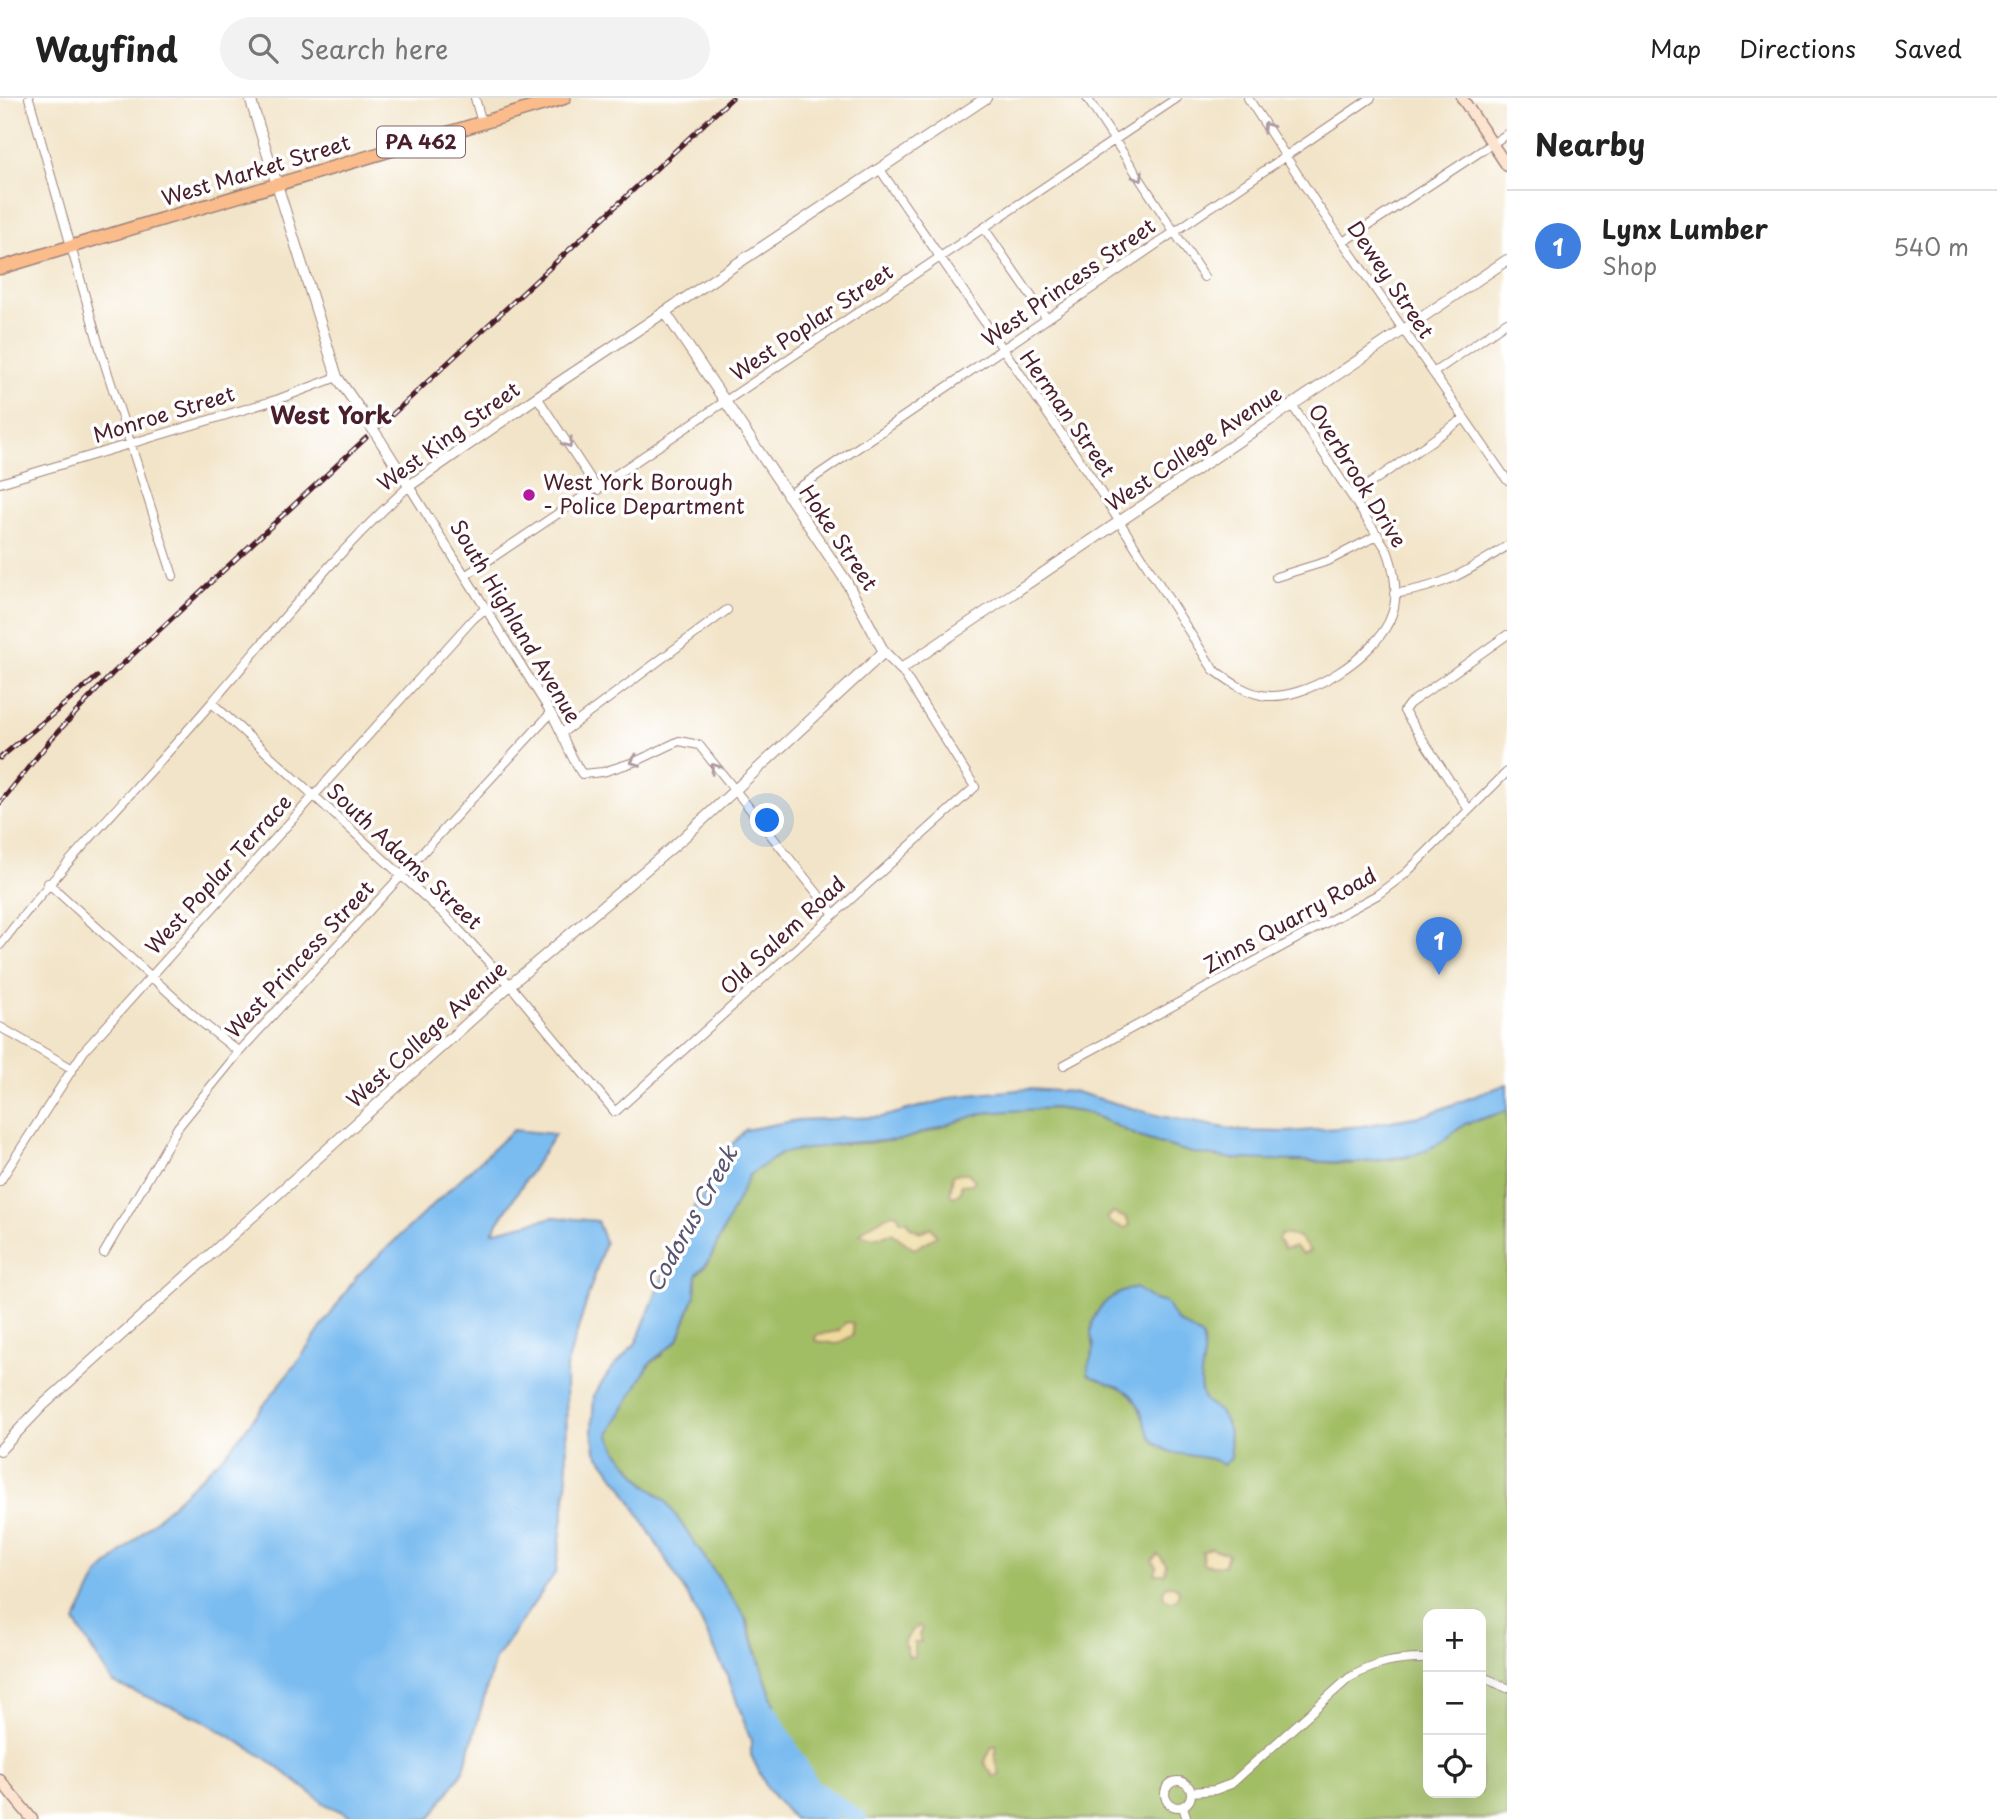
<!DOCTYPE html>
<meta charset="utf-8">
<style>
body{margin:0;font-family:"Playpen Sans",sans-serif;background:#f2f2f2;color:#222}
.controls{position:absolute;right:21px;bottom:21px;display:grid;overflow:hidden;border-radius:14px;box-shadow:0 7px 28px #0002}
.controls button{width:63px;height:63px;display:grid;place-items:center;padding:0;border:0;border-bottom:2px solid #e0e0e0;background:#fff;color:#222;font:35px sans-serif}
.you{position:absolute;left:768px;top:723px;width:24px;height:24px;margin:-18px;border:5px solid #fff;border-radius:50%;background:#1a73e8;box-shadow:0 0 0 10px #1a73e833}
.badge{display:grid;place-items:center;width:46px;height:46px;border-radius:50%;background:#b45309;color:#fff;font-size:23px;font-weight:700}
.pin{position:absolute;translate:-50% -58px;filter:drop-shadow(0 2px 4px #0008)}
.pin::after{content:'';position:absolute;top:37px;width:24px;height:21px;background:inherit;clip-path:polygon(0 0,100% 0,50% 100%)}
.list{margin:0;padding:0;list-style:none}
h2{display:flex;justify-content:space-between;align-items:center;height:91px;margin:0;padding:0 28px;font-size:30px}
h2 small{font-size:23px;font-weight:400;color:#767676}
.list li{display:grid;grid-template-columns:46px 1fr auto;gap:21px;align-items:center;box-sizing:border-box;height:112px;padding:0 28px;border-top:2px solid #e0e0e0}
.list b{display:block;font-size:26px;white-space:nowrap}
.list p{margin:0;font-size:23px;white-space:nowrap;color:#767676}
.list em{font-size:23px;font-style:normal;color:#767676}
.icon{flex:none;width:38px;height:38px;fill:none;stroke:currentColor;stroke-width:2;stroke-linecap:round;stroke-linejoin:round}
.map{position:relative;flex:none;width:1507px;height:1721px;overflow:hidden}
header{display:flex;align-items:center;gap:42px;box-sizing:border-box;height:98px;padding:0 35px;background:#fff;border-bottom:2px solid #e0e0e0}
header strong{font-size:33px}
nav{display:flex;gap:38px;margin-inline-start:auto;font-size:24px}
.search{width:490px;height:63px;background:#f2f2f2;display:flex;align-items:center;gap:18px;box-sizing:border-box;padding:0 24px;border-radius:38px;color:#767676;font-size:26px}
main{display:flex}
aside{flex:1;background:#fff}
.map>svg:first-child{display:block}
.green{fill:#a2be65;stroke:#766e48;stroke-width:2;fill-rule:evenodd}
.sand{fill:#eeda9e;stroke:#9c7c64;stroke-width:2}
.water{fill:#7abcf0;stroke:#626e8e;stroke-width:2}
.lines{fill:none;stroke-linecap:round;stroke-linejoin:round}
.river{stroke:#7abcf0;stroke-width:16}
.minor-casing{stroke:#9e827a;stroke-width:10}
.tertiary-casing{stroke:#9e827a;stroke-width:12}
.secondary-casing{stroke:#9e827a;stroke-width:13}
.primary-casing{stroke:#9e827a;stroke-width:15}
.minor{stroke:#fff;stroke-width:8}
.tertiary{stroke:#fff;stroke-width:10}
.secondary{stroke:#fde4d1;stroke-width:10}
.primary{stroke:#fabc8b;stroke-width:12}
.rail-casing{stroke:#4a1f2b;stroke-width:5}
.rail{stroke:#fff;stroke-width:2.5;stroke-dasharray:8;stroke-linecap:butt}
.tertiary-bridge-casing{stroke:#9e827a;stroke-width:12;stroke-linecap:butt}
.tertiary-bridge{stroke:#fff;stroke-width:10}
.oneway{stroke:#ae9aa0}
.poi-dot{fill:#b5179e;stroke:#fff;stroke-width:2.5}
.labels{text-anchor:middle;stroke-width:7;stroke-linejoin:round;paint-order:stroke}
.shield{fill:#fff;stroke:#80626b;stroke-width:2}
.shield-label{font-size:19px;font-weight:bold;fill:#4a1f2b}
.street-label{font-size:21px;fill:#4a1f2b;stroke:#fff}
.poi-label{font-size:21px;fill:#4a1f2b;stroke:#fff;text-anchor:start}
.water-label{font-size:23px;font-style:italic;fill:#5b5670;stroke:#fff}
.quarter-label{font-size:24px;font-weight:bold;fill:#4a1f2b;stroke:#fff}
</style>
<header>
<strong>Wayfind</strong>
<div class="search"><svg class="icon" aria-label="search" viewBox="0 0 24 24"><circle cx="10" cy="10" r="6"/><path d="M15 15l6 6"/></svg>Search here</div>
<nav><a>Map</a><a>Directions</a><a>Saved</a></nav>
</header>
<main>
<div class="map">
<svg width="1507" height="1721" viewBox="0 0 1507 1721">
<rect width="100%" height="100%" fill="#fff"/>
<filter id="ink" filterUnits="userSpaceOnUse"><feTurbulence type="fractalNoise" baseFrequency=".0143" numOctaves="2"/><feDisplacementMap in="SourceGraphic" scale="14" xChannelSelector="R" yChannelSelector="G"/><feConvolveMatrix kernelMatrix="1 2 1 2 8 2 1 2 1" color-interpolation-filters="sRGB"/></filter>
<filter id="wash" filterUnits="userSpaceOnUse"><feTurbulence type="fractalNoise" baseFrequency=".00686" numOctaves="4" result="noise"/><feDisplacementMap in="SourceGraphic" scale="28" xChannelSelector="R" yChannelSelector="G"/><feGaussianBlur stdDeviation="1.57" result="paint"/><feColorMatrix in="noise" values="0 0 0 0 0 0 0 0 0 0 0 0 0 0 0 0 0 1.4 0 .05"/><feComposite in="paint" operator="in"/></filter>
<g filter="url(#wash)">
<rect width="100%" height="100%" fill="#f2e4c8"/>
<path class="green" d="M1054,1010L1089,1015L1142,1040L1192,1055L1351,1066L1408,1059L1439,1046L1465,1026L1507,1013V1721H835L797,1674L781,1644L774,1607L747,1523L665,1402L644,1385L618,1354L609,1336L611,1330L650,1265L661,1258L695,1197L696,1177L709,1163L745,1083C778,1034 852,1052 902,1041C930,1036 956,1020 984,1015C1006,1011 1031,1012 1054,1010ZM1428,1516H1481V1695H1428Z"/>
<path class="sand" d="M960,1075H968L975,1082L972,1086L961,1087V1094L954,1099L950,1096L953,1077Z
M892,1115L897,1116L901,1123H908L910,1129L920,1134L931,1129L937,1138L914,1151L892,1135L873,1140L860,1136L867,1129Z
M1113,1115L1126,1120L1130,1127L1125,1130L1111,1125L1107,1120Z
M1282,1136L1299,1139L1310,1153L1303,1156L1295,1149L1284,1151L1278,1141Z
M846,1224L853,1225V1237L838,1246L815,1243L816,1237L838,1233Z
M1210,1450L1228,1456L1224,1468L1203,1466L1202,1454Z
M1158,1456L1166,1466L1165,1476H1155L1157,1469L1152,1463Z
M1163 1495a8 8 0 1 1 16 0a8 8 0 1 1-16 0Z
M919,1528L922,1530L919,1537L921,1544H914V1558L909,1559L904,1545L911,1533Z
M997,1647L995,1658L1000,1677L994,1679L984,1665L992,1648Z"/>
<path class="water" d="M1507,986V1013L1465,1026L1439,1046L1415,1057L1357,1065L1234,1061L1192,1055L1142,1040L1089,1015L1054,1010L983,1015L901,1042L844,1045L782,1055L749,1077L709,1163L696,1177L695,1197L678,1242L650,1265L609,1336L618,1354L644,1385L665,1402L744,1517L774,1607L781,1644L797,1674L835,1721H793L767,1690L751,1657V1643L728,1579L692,1505L623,1390L595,1352L592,1332L594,1297L609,1274L636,1245L682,1131L695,1107L711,1088L727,1052L745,1032L798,1022L882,1019L959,998L1028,991L1076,994L1160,1018L1242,1033L1289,1034L1363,1028L1425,1017Z
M513,1032L555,1036L492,1134L554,1119L597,1123L605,1144L566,1270L567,1387L556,1474L495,1561L464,1671L430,1721H357L325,1706L267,1661L199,1620L113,1585L75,1524L98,1477L228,1353L299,1262L357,1178Z
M1136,1190L1154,1202L1166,1205L1176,1222L1202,1239C1209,1260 1197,1277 1201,1293C1204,1305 1209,1306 1218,1313C1230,1323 1231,1345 1231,1360L1223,1367C1208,1355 1179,1361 1161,1349C1143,1339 1146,1314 1132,1298C1120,1285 1103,1286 1089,1277C1085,1266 1093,1260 1094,1250C1094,1244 1090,1239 1091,1233C1093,1209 1113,1194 1136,1190Z"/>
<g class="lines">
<path class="river" d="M769,1613L830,1721
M817,1692L859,1721"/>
</g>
</g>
<g filter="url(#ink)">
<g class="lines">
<g class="minor-casing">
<path id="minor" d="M29,0L100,251L173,478
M475,0L482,25
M1087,0L1204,179
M1248,0L1316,105L1507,382
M879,70L1093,382L1213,571C1228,582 1242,593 1261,597C1303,606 1379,557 1392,516C1399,497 1394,470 1387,452L1292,307
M984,130L1047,221
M1343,144L1507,36
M1433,275L1507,224
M537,299L598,392
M0,385L279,301L337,279
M787,398L1371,0
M1352,398L1463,321
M465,478L1177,0
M1276,479L1328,463L1378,437
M1394,496C1445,488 1465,475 1507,448
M212,605L446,818L510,887L615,1014L975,689L901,571
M562,635L727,512
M1469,712L1404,613L1409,606L1507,537
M48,785L200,923L239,954
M0,847C66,761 142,686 213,603C276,530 337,453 409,388L551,615C563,636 569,657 582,676L603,674L637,663L679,643L699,647L833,815
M0,929L71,970
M1064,967L1377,797L1405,776L1507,674
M0,1083L84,953L473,521L485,511
M104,1155L178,1029L239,954L551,615
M1481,1578L1507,1590
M1165 1696a13 13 0 1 1 26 0a13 13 0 1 1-26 0Z
M1192,1694L1215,1692L1231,1686L1349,1580C1375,1565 1398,1560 1428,1561
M1183,1709L1187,1721"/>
</g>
<g class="tertiary-casing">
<path id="tertiary" d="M250,0L337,279L360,312
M665,214L846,483L884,554L901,571L1507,162
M380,342L409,388L537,299L986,0
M0,1352L42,1308L510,887L682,741L884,554"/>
</g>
<g class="secondary-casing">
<path id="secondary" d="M1462,0L1507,68
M0,1682L32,1721"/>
</g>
<g class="primary-casing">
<path id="primary" d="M0,170L564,0"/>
</g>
<use href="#minor" class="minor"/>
<use href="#tertiary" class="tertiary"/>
<use href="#secondary" class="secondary"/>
<use href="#primary" class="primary"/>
<g class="rail-casing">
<path id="rail" d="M380,328L732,0
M0,660L97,579
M0,705L52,640L112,576L366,340"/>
</g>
<use href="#rail" class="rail"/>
<g class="tertiary-bridge-casing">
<path id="tertiary-bridge" d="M360,312L380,342"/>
</g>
<use href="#tertiary-bridge" class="tertiary-bridge"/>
</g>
<defs><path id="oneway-chevron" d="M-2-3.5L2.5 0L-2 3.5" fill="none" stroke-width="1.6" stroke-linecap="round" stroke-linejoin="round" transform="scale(1.75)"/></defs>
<g class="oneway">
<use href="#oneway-chevron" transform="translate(1267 29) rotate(-123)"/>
<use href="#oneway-chevron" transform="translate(1139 79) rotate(58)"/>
<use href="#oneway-chevron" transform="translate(568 345) rotate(57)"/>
<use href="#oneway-chevron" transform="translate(635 663) rotate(159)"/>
<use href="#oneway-chevron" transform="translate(715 670) rotate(-126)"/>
</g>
</g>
<circle class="poi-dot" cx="529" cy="397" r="7"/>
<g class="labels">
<rect class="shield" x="377" y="28.5" width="88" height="31" rx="5"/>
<g class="shield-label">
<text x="421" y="51">PA 462</text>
</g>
<g class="street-label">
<text transform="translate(256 73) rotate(-17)" y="7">West Market Street</text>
<text transform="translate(1390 182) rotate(56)" y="7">Dewey Street</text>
<text transform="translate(1069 185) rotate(-35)" y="7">West Princess Street</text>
<text transform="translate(812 225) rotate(-34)" y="7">West Poplar Street</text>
<text transform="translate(1067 316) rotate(55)" y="7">Herman Street</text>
<text transform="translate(164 317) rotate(-17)" y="7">Monroe Street</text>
<text transform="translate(449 339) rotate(-36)" y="7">West King Street</text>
<text transform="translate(1194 351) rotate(-34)" y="7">West College Avenue</text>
<text transform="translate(1357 378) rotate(58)" y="7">Overbrook Drive</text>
<text transform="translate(838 440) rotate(56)" y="7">Hoke Street</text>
<text transform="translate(515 524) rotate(59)" y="7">South Highland Avenue</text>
<text transform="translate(404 759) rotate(43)" y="7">South Adams Street</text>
<text transform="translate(219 777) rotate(-48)" y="7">West Poplar Terrace</text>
<text transform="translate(1290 823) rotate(-29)" y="7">Zinns Quarry Road</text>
<text transform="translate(783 838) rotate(-43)" y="7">Old Salem Road</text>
<text transform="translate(300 862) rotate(-47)" y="7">West Princess Street</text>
<text transform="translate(427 937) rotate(-42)" y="7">West College Avenue</text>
</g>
<g class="poi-label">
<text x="543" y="392">West York Borough<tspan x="543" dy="24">- Police Department</tspan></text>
</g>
<g class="water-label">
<text transform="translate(692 1121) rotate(-61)" y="8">Codorus Creek</text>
</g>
<g class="quarter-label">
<text x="331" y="326">West York</text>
</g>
</g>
</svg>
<div class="controls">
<button>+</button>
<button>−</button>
<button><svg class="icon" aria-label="locate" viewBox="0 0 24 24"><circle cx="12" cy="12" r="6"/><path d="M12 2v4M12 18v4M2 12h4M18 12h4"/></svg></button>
</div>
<div class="you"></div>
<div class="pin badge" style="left:1439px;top:877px;background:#3f7fe0">1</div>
</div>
<aside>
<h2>Nearby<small></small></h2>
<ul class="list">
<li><span class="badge" style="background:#3f7fe0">1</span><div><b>Lynx Lumber</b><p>Shop</p></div><em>540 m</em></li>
</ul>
</aside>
</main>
